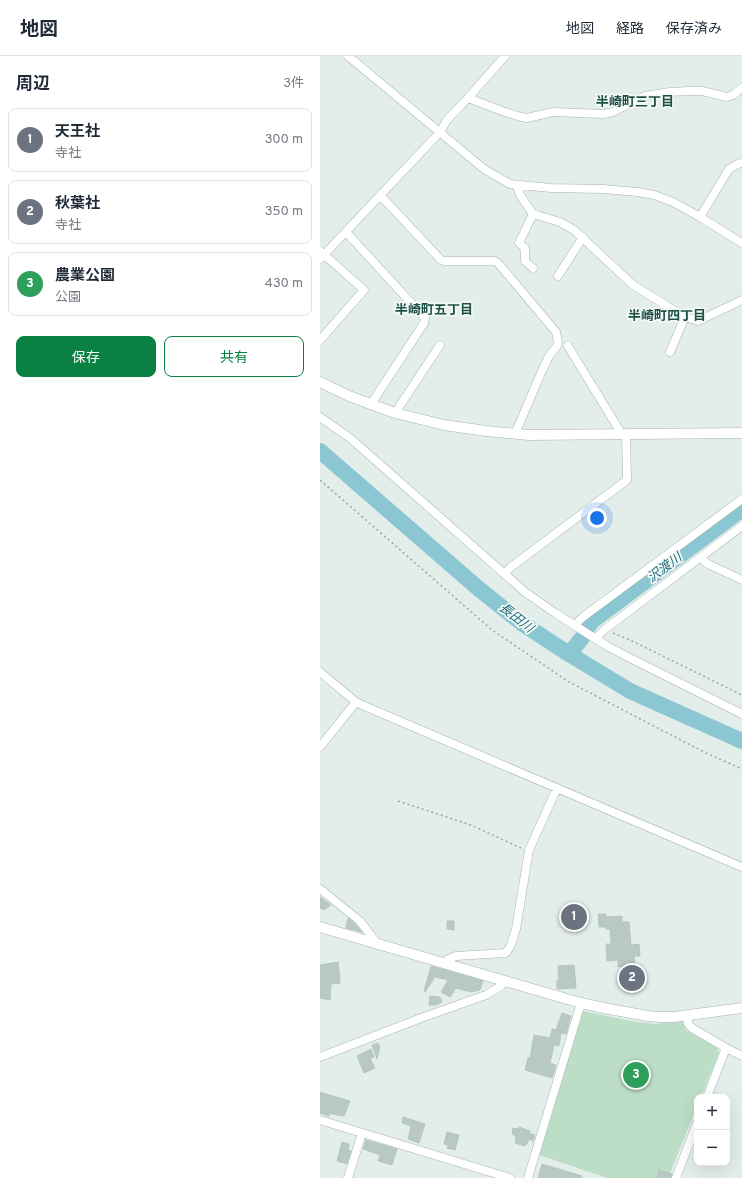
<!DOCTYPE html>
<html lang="ja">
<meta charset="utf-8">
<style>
body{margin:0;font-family:Overpass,"Noto Sans JP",sans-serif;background:#f2f2f3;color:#1f2937}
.controls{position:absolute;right:12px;bottom:12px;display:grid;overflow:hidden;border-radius:8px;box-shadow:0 4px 16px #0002}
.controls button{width:36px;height:36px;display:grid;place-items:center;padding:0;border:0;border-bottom:1px solid #e0e1e3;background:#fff;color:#1f2937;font:20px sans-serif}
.you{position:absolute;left:277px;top:462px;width:14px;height:14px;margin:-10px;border:3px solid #fff;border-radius:50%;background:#1a73e8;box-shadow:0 0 0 6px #1a73e833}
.badge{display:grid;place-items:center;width:26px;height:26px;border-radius:50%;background:#0b8043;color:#fff;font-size:13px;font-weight:700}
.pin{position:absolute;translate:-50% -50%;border:2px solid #fff;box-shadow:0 1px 4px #0006}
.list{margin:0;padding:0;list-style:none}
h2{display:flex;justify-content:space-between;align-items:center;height:52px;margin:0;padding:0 16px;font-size:17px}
h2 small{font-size:13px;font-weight:400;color:#747a83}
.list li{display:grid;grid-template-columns:26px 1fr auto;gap:12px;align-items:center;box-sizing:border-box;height:64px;margin:0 8px 8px;padding:0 8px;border:1px solid #e0e1e3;border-radius:8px}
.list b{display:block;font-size:15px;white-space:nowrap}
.list p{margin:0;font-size:13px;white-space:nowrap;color:#747a83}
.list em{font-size:13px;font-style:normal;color:#747a83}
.actions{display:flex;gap:8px;padding:12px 16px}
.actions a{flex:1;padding:9px 0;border:1px solid #0b8043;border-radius:8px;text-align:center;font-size:14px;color:#0b8043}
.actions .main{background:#0b8043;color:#fff}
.map{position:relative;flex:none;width:422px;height:1122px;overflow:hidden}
header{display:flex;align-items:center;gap:24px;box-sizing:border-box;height:56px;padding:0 20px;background:#fff;border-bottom:1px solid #e0e1e3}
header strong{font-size:19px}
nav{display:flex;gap:22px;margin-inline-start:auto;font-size:14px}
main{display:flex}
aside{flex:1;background:#fff}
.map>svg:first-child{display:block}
.green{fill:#bcdec6}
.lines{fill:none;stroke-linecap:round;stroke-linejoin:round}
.river{stroke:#8bc6d3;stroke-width:16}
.building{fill:#b8c8c2;stroke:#b5c7c0}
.minor-casing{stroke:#a5b5b0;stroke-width:9}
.tertiary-casing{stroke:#a5b5b0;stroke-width:11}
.path{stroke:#83b1a4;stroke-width:1.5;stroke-dasharray:2 3;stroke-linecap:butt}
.minor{stroke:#fff;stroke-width:8}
.tertiary{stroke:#fff;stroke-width:10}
.labels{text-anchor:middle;stroke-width:3.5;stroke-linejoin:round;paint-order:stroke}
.neighbourhood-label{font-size:13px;font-weight:bold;fill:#1e5146;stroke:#f4f9f7}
.water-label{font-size:13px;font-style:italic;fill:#1b6a7c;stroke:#f4f9f7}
</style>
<header>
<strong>地図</strong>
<nav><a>地図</a><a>経路</a><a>保存済み</a></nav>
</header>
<main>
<aside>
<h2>周辺<small>3件</small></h2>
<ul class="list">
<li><span class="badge" style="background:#6b7280">1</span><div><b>天王社</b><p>寺社</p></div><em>300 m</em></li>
<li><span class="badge" style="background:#6b7280">2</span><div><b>秋葉社</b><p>寺社</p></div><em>350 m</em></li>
<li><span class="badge" style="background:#2e9e5b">3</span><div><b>農業公園</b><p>公園</p></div><em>430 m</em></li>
</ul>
<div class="actions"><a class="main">保存</a><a>共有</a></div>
</aside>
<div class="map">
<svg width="422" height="1122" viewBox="0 0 422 1122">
<rect width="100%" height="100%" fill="#e3ede9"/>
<path class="green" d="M263,955L311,965L334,968L360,965L364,968L365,974L396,991L399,997L381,1041H377V1050L348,1122H287L219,1099Z"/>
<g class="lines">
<path class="river" d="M0,395L159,533L203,568L249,598L310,635L422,685
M268,571L272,565L422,453
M249,598L262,582"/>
</g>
<path class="building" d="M0,841L11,849L4,854L0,852Z
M278,858H286V861L302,860V866H309L311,889L319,888L320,900H314L315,909L301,911V910L298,911V904L287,905L286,888H291L290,873H286V871H279Z
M28,862L36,869L42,876L26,872Z
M127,865H134V874L127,873Z
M18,906L20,922H19L20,927L11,928L10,944L0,942V909Z
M254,909L256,932L237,933V924H239L238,910Z
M111,910L163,925L160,934L151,936L136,932L130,941L121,936L128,924L115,921L105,936L104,935Z
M110,940L120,941L122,946L116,949H109Z
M242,957L251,960L246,978L241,977L239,990L234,989L230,1007L236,1009L232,1022L205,1014L208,1002H210L214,979L230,982L232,973L236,974Z
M58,987L60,991L57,1003L52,989Z
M51,993L54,1001L50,1002L55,1012L44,1017L37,1000Z
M0,1036L30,1045L24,1060L21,1059V1060L10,1057L9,1060L0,1057Z
M83,1061L105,1068L99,1087L88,1083L91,1070L82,1067Z
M199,1071L210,1075L209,1077L215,1079L213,1085L209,1083L207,1088H206L205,1090L195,1087L196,1080L192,1078L193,1072L198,1073Z
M127,1076L139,1079L135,1094L127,1092L128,1089L124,1088Z
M46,1084L77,1093L72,1109L58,1105L60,1099L43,1093Z
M22,1086L29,1088L28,1094L31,1095L27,1108L17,1105Z
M222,1108L262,1120L261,1122H218Z
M339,1114L352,1118L351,1122H337Z"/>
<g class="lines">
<g class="minor-casing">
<path id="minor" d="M28,0L164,113L190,128L231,132L283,133L318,136L334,139L353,146L380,161L422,187
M148,42L185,56L201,61L207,62L233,56L284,58L293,56L325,40L350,36L369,35H382L407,41L413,39L422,32
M197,129L200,139L213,158L199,187L205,192V205L213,212
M60,139L121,204L124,205H174L178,207L236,276L238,286L237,290L229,300L221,317L195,378
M213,158L240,166L254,174L313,229L365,261L378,265L422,244
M380,161L409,113L418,108L422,107
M26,176L105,262L104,267L51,348
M0,195L44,234L0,284
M0,203L120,76L127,64L148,42L185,0
M238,220L263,181
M248,290L301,377
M350,296L365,261
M75,357L120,289
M0,361L30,382L205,536L235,557L287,590L314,604L422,658
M382,501L385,506L390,509L422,524
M184,518L191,511L307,424L306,378
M255,569L263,561L422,443
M276,582L284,574L422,470
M0,616L36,646L42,649L422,811
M0,691L36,646
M0,833L40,865L58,889
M125,908L128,903L136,900L186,897L191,889L196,873L209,794L237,732
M368,959V968L372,972L406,992L422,1000
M0,1001L101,962L166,939L181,930L185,925
M387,1041L406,992
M0,1064L190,1122
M28,1122L42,1077
M208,1122L261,947
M356,1122L377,1067"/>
</g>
<g class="tertiary-casing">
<path id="tertiary" d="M0,326L29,340L75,357L124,369L166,375L209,379L422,377
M0,871L185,925L261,947L289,953L328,960L340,961H354L422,952"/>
</g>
<path class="path" d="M0,424L172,574L249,626L386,697L422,713
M293,577L310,584L422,639
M78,745L151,769L201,792"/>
<use href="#minor" class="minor"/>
<use href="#tertiary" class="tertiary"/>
</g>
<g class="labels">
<g class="neighbourhood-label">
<text x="315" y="50">半崎町三丁目</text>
<text x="114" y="258">半崎町五丁目</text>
<text x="347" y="264">半崎町四丁目</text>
</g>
<g class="water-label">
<text transform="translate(344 511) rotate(-37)" y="5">沢渡川</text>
<text transform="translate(197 561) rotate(38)" y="5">長田川</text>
</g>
</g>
</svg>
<div class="controls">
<button>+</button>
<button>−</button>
</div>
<div class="you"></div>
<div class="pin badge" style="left:254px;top:861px;background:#6b7280">1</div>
<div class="pin badge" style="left:312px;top:922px;background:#6b7280">2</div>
<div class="pin badge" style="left:316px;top:1019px;background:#2e9e5b">3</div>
</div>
</main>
